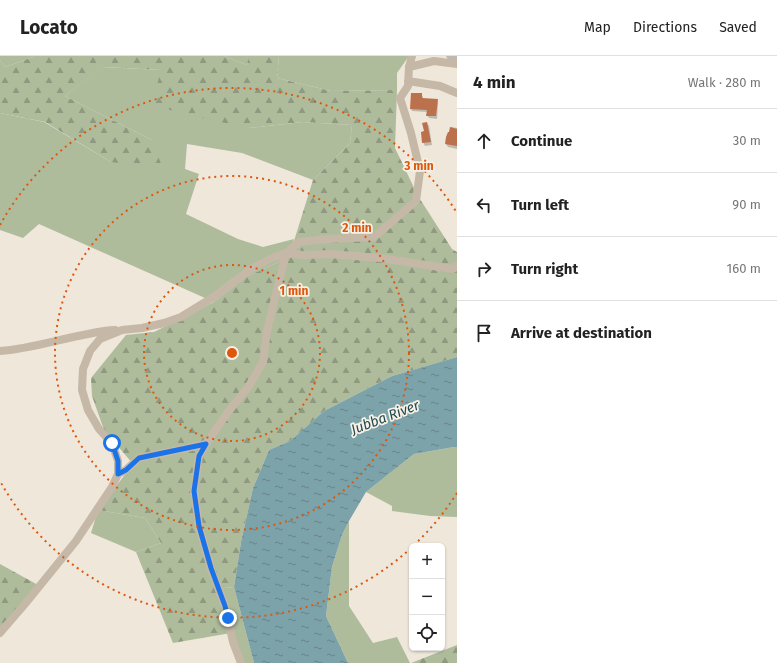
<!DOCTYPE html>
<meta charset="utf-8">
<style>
body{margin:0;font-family:"Fira Sans",sans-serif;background:#f2f2f2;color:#222}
.controls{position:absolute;right:12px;bottom:12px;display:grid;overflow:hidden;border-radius:6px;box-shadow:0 1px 3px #0004}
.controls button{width:36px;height:36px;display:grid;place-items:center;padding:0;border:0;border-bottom:1px solid #e0e0e0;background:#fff;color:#222;font:20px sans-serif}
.stop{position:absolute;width:12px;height:12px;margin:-9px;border:3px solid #1a73e8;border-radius:50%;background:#fff}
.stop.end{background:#1a73e8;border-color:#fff;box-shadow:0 1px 4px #0008}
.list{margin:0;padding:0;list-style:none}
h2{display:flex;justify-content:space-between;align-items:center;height:52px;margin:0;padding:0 16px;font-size:17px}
h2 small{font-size:13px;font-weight:400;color:#767676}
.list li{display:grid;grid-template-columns:26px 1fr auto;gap:12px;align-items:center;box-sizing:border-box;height:64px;padding:0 16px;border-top:1px solid #e0e0e0}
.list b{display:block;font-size:15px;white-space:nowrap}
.list em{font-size:13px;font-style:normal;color:#767676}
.icon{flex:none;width:22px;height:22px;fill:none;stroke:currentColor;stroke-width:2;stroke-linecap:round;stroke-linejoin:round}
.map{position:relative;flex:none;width:457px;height:607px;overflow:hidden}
header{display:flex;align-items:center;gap:24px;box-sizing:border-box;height:56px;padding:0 20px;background:#fff;border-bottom:1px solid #e0e0e0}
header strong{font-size:19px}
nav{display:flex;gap:22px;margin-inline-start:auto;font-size:14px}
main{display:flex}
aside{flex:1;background:#fff}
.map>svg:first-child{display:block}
.grass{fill:#aebc9c}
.forest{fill:url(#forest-firs)}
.water{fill:url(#water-ripples)}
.shadow{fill:#0003}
.building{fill:#ba714c}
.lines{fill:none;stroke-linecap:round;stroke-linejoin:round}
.minor{stroke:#c5b8a7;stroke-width:8}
.route{stroke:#1a73e8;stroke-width:5}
.ring{fill:none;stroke:#df570d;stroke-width:2;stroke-dasharray:2 4}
.labels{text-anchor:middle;stroke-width:3.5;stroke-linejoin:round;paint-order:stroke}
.water-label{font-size:14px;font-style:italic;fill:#214950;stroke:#f7f1e6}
.centre{fill:#df570d;stroke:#f7f1e6;stroke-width:2}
.ring-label{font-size:12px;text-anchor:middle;font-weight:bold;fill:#df570d;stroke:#f7f1e6;stroke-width:3.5;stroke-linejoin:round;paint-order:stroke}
</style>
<header>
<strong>Locato</strong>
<nav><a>Map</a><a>Directions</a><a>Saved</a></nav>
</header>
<main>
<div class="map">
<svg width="457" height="607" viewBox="0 0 457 607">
<defs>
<pattern id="forest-firs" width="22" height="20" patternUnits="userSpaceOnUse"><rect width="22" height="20" fill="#aebc9c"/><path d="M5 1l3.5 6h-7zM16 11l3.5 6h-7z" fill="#8e997f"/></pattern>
<pattern id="water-ripples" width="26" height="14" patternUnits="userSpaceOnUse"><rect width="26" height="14" fill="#7ca3a9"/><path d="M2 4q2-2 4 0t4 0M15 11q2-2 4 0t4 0" fill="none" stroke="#66858a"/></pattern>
</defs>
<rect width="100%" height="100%" fill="#efe7da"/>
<path class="grass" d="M0,0H34L33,1L5,11L0,4Z
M224,0H248L247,9Z
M279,0H409L397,17V34L331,35L277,22Z
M102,11L161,14L249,72L303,66L352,69L350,87L313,124L242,97L187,88L185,113L199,118L186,158L238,183L263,191L294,183L289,201L246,221L214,246L39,168L23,182L0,174V57L44,66L111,106L152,84L65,40Z
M454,391H457V461L430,460L392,455V450L366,436L414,398Z
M98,454L145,462L161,487L136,496L91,477Z
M349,465V550L373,587L397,581L410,607H348L326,560L332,511L342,479Z
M234,531L254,607H241L216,533Z"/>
<path class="forest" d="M34,0H224L247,9L248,0H279L277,22L331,35L397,34L395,92L418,140L452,193L457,196V301L392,320L324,355L290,385L269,394L253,432L241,486L234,531L216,533L231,577L173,587L136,496L161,487L145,462L98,454L133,408L104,374L92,340L91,322L126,279L154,276L214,246L246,221L289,201L313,124L350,87L352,69L303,66L249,72L178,57L152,47L161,14L103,11L65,40L152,84L163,113L111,106L45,66L0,57V4L5,11L33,1Z
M0,508L38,529L0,578Z
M457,589V607H411Z"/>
<path class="water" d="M457,301V391H454L414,398L366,436L349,465L342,479L332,511L326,560L348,607H254L234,531L241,486L253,432L269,394L290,385L324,355L392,320Z"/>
<path class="shadow" d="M446,0H457V6L448,4Z
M421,38L423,41V44H437L438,47L437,63L429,62L427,59V56L412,55L411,52Z
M427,67L429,70L432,89L425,90L423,86Z
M451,71L457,72V93L448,91L446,88L450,78Z"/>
<path class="building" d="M411,37H422V42L438,43L436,60H426L427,54L410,53Z
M427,66L431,86L422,87L421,76L424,75L422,67Z
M450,71L457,73V90L445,88L446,81L448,76H449Z"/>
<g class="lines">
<path class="minor" d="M409,11L434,5L457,8
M408,25L440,30L457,37
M0,295C30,293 59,283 88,278C97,276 106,274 115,274
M118,418L126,414L139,402L206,388
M0,577L25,548L76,485L112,431L118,418V405L112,387L99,373L88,354L82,334L83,313L90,295L100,283L122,274L142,272L164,267L181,261L212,242L251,213L272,202L286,197L303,199L330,198L380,202L453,213L457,210
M241,607L233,586L225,550L211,513L199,470L194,435L199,400L206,388L228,356L249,330L263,306L267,275L286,197L299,186L328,183L374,181L416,145L420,115L411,77L400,42L408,30L409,11L412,0"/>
</g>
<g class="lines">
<path class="route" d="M112,387L118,405V418L126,414L139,402L206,388L199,400L194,435L199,470L211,512L225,550L228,562"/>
</g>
<g class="ring">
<circle cx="232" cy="297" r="88"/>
<circle cx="232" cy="297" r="177"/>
<path d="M457 437A265 265 0 0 1 414 489M411 492A265 265 0 0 1 0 425M0 169A265 265 0 0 1 457 157"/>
</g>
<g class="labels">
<g class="water-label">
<text transform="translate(385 361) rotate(-21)" y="5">Jubba River</text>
</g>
</g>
<circle cx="232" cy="297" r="6" class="centre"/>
<g class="ring-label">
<text x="419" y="114">3 min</text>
<text x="357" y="176">2 min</text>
<text x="294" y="239">1 min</text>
</g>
</svg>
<div class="controls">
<button>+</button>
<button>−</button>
<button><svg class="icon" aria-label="locate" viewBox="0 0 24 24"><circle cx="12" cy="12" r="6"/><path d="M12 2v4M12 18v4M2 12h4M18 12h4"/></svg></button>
</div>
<div class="stop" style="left:112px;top:387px"></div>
<div class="stop end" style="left:228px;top:562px"></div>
</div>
<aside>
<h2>4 min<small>Walk · 280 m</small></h2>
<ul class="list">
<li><svg class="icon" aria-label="ahead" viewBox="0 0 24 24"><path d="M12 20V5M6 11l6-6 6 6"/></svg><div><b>Continue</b></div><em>30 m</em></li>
<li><svg class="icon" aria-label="left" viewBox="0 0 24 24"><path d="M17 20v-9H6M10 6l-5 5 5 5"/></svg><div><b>Turn left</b></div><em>90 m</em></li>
<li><svg class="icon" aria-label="right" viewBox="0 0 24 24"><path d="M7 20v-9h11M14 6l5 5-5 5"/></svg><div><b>Turn right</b></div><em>160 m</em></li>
<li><svg class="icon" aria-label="arrive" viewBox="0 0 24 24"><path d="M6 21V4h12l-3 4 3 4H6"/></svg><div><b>Arrive at destination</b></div></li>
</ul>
</aside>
</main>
